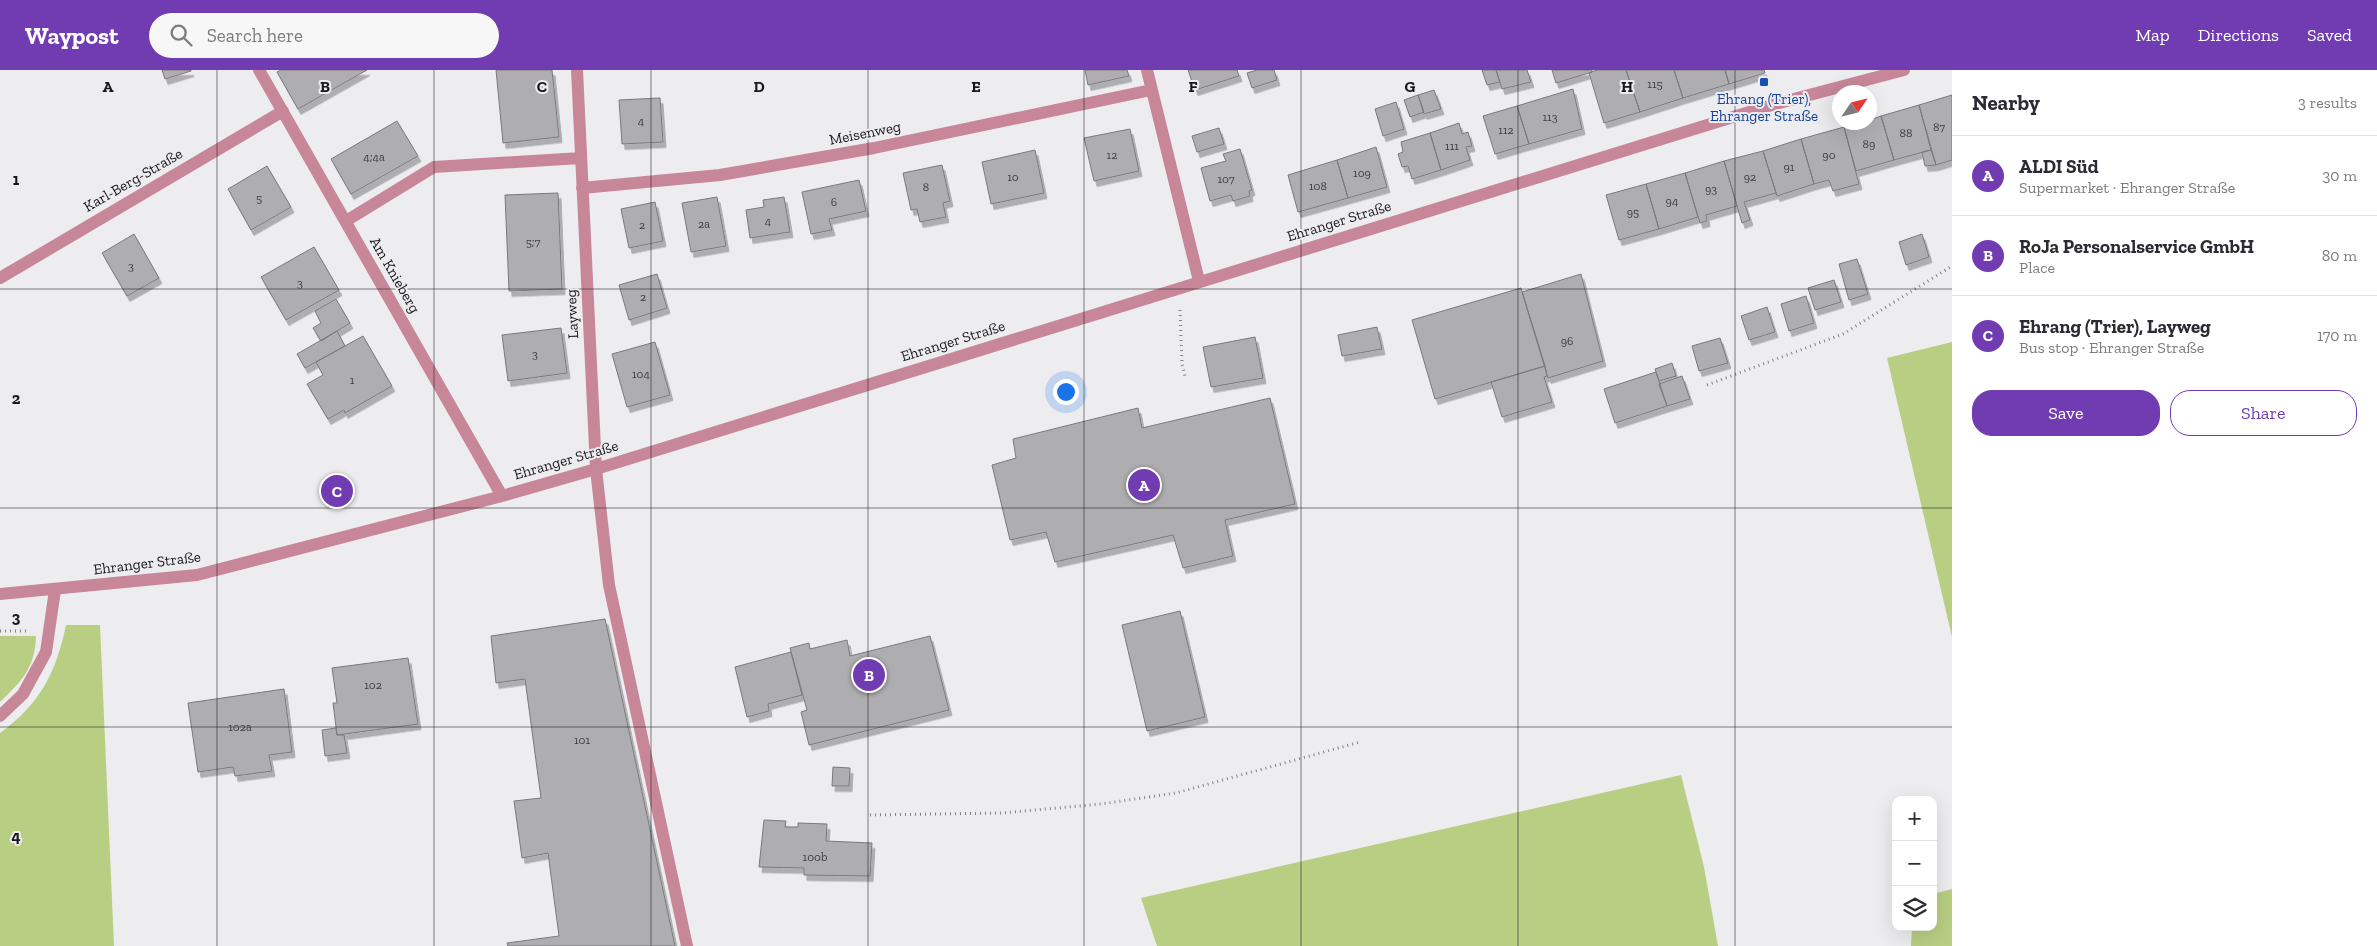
<!DOCTYPE html>
<meta charset="utf-8">
<style>
body{margin:0;font-family:"Zilla Slab",serif;background:#f7f7f7;color:#2b2b33}
.controls{position:absolute;right:15px;bottom:15px;display:grid;overflow:hidden;border-radius:10px;box-shadow:0 5px 20px #0002}
.controls button{width:45px;height:45px;display:grid;place-items:center;padding:0;border:0;border-bottom:1px solid #e1e1e2;background:#fff;color:#2b2b33;font:25px sans-serif}
.compass{position:absolute;left:1832px;top:15px;width:45px;height:45px;border-radius:50%;background:#fff;box-shadow:0 5px 20px #0002;rotate:55deg}
.you{position:absolute;left:1065px;top:321px;width:18px;height:18px;margin:-12px;border:4px solid #fff;border-radius:50%;background:#1a73e8;box-shadow:0 0 0 8px #1a73e833}
.badge{display:grid;place-items:center;width:32px;height:32px;border-radius:50%;background:#713cb2;color:#fff;font-size:16px;font-weight:700}
.pin{position:absolute;translate:-50% -50%;border:2px solid #fff;box-shadow:0 1px 5px #0006}
.list{margin:0;padding:0;list-style:none}
h2{display:flex;justify-content:space-between;align-items:center;height:65px;margin:0;padding:0 20px;font-size:21px}
h2 small{font-size:16px;font-weight:400;color:#7c7c81}
.list li{display:grid;grid-template-columns:32px 1fr auto;gap:15px;align-items:center;box-sizing:border-box;height:80px;padding:0 20px;border-top:1px solid #e1e1e2}
.list b{display:block;font-size:19px;white-space:nowrap}
.list p{margin:0;font-size:16px;white-space:nowrap;color:#7c7c81}
.list em{font-size:16px;font-style:normal;color:#7c7c81}
.actions{display:flex;gap:10px;padding:15px 20px}
.actions a{flex:1;padding:11px 0;border:1px solid #713cb2;border-radius:20px;text-align:center;font-size:18px;color:#713cb2}
.actions .main{background:#713cb2;color:#fff}
.icon{flex:none;width:28px;height:28px;fill:none;stroke:currentColor;stroke-width:2;stroke-linecap:round;stroke-linejoin:round}
.map{position:relative;flex:none;width:1952px;height:876px;overflow:hidden}
header{display:flex;align-items:center;gap:30px;box-sizing:border-box;height:70px;padding:0 25px;background:#713cb2;color:#fff}
header strong{font-size:24px}
nav{display:flex;gap:28px;margin-inline-start:auto;font-size:18px}
.search{width:350px;height:45px;background:#f7f7f7;display:flex;align-items:center;gap:12px;box-sizing:border-box;padding:0 18px;border-radius:28px;color:#7c7c81;font-size:19px}
main{display:flex}
aside{flex:1;background:#fff}
.map>svg:first-child{display:block}
.green{fill:#b8ce83}
.building{fill:#aeadb0;stroke:#7a797c;filter:url(#shadow)}
.lines{fill:none;stroke-linecap:round;stroke-linejoin:round}
.path{stroke:#838385;stroke-width:3;stroke-dasharray:1 4;stroke-linecap:butt}
.service{stroke:#c88799;stroke-width:12}
.minor{stroke:#c88799;stroke-width:12}
.grid{fill:none;stroke:#19191a;stroke-width:1;stroke-opacity:0.55}
.transit-dot{fill:#1a4fb4;stroke:#edecef;stroke-width:2}
.labels{text-anchor:middle;stroke-width:4;stroke-linejoin:round;paint-order:stroke}
.number-label{font-size:12px;fill:#3e3e40}
.transit-label{font-size:15px;fill:#164399;stroke:#edecef}
.street-label{font-size:15px;fill:#19191a;stroke:#edecef}
.grid-label{font-size:16px;text-anchor:middle;font-weight:bold;fill:#19191a;stroke:#edecef;stroke-width:4;stroke-linejoin:round;paint-order:stroke}
</style>
<header>
<strong>Waypost</strong>
<div class="search"><svg class="icon" aria-label="search" viewBox="0 0 24 24"><circle cx="10" cy="10" r="6"/><path d="M15 15l6 6"/></svg>Search here</div>
<nav><a>Map</a><a>Directions</a><a>Saved</a></nav>
</header>
<main>
<div class="map">
<svg width="1952" height="876" viewBox="0 0 1952 876">
<defs>
<filter id="shadow"><feDropShadow dx="3" dy="5.5" stdDeviation="0" flood-color="#0004"/></filter>
</defs>
<rect width="100%" height="100%" fill="#edecef"/>
<path class="green" d="M1952,272V567L1887,288Z
M66,555H100L114,876H0V663C40,634 56,603 66,555Z
M0,566H36C35,598 22,611 0,632Z
M1681,705L1704,797L1718,876H1157L1141,828Z
M1952,819V876H1911L1912,857H1933V824Z"/>
<path class="building" d="M162,0H191V1L165,9Z
M281,0H367L298,39L277,2Z
M496,0H552L559,67L503,73Z
M1085,0H1127L1129,6L1088,15Z
M1188,0H1237L1239,6L1195,20Z
M1257,0H1274L1277,10L1252,18L1247,3Z
M1482,0H1496L1500,12L1487,15Z
M1496,0H1527L1531,12L1502,19Z
M1552,0H1592V2L1556,13Z
M1597,0H1626L1640,42L1604,53L1589,3Z
M1626,0H1674L1683,28L1640,42Z
M1674,0H1725L1729,14L1683,28Z
M1725,0H1764L1765,3L1729,14Z
M1573,19L1582,59L1529,74L1517,36Z
M1434,20L1441,39L1424,44L1418,25Z
M1418,25L1424,42L1410,47L1404,30Z
M1952,25V90L1936,95L1919,35Z
M660,28L663,72L622,74L619,30Z
M1396,32L1404,59L1383,66L1375,39Z
M1919,35L1931,80L1894,90L1881,46Z
M1517,36L1529,74L1495,84L1483,46Z
M1881,46L1894,90L1856,101L1844,57L1870,52V50Z
M397,51L418,86L351,124L331,89Z
M1459,53L1462,64L1468,62L1472,76L1466,77L1470,90L1441,100L1430,63Z
M1844,57L1859,114L1833,121L1829,110L1814,114L1801,69Z
M1219,58L1224,74L1197,82L1192,66Z
M1130,59L1139,101L1094,111L1084,68Z
M1430,63L1441,100L1412,109L1408,96L1402,97L1398,84L1403,82L1401,72Z
M1801,69L1814,114L1777,126L1763,81Z
M1376,77L1387,117L1348,128L1337,90Z
M1240,79L1252,120L1249,121L1250,126L1233,131L1231,125L1210,131L1201,98L1226,91L1223,84Z
M1035,80L1044,123L991,134L982,92Z
M1931,80L1936,95L1925,96L1922,82Z
M1763,81L1776,123L1744,132L1750,150L1742,153L1724,91Z
M1337,90L1348,128L1298,142L1288,105Z
M1724,91L1737,136L1706,145L1707,151L1700,153L1685,103Z
M942,95L950,131L943,133L946,147L920,152L917,139L911,140L903,103Z
M267,96L291,137L251,160L228,119Z
M1685,103L1698,147L1659,159L1646,114Z
M859,110L866,141L829,149L832,160L811,164L802,122Z
M1646,114L1659,159L1619,170L1606,125Z
M558,123L562,219L509,221L505,125Z
M717,127L726,176L691,182L682,133Z
M784,127L790,162L750,168L746,140L764,137L763,130Z
M655,132L663,171L629,178L621,139Z
M134,164L159,208L127,226L102,183Z
M1922,164L1929,187L1906,195L1899,172Z
M314,177L339,220L286,250L261,207Z
M1857,189L1868,224L1849,230L1839,194Z
M657,204L667,238L629,250L619,215Z
M1581,204L1603,291L1548,308L1522,222Z
M1834,210L1841,232L1815,240L1808,218Z
M1521,218L1545,296L1435,329L1412,250Z
M1806,226L1814,253L1789,261L1781,234Z
M336,229L350,253L321,271L313,258L321,253L315,241Z
M1767,237L1775,262L1749,270L1741,246Z
M1377,257L1382,279L1342,286L1338,265Z
M561,258L567,303L508,311L502,265Z
M337,261L345,276L305,298L297,284Z
M363,266L392,316L345,343L344,340L328,349L307,314L323,305L316,292Z
M1255,267L1263,308L1211,317L1203,277Z
M1720,268L1728,293L1699,301L1692,276Z
M655,272L670,325L627,337L612,284Z
M1672,293L1676,306L1659,311L1655,299Z
M1545,296L1547,306L1544,307L1552,332L1502,347L1491,312Z
M1656,302L1667,336L1615,353L1604,319Z
M1682,306L1690,329L1667,336L1659,314Z
M1270,328L1295,434L1225,450L1233,486L1183,498L1173,465L1055,492L1046,462L1010,470L992,395L1016,388L1013,369L1138,338L1142,358Z
M1180,541L1205,647L1147,661L1122,555Z
M605,549L675,876H508L507,873L559,866L548,783L522,788L514,731L541,728L525,609L496,613L491,566Z
M930,566L949,640L809,675L801,642L807,640L790,578L809,573L810,579L847,570L850,586Z
M791,582L802,625L768,634L769,641L747,647L735,597Z
M408,588L418,654L337,665L333,633H337L332,598Z
M284,619L292,682L269,685L272,701L235,706L233,697L198,702L188,633Z
M336,658L337,665H344L347,683L325,686L322,660Z
M833,697L850,698L849,716H832Z
M764,750L786,751L785,757H798V753L827,754L826,771L872,773L870,806L804,805V798L759,797Z"/>
<g class="lines">
<path class="path" d="M1180,240L1182,294L1185,306
M1707,315L1843,264L1952,196
M0,561H29
M870,745L1002,743L1101,734L1176,723L1360,672"/>
<path class="service" d="M596,399L609,515L687,876
M0,646L23,624L46,582L55,520"/>
<path class="minor" d="M259,0L502,426
M577,0L596,399
M1147,0L1199,211
M582,118L720,105L874,78L1151,20
M346,151L434,97L581,88
M0,208L283,41
M0,524L197,505L502,426L596,399L1775,34L1904,0"/>
</g>
<path class="grid" d="M217,0V876M434,0V876M651,0V876M868,0V876M1084,0V876M1301,0V876M1518,0V876M1735,0V876M0,219H1952M0,438H1952M0,657H1952"/>
<rect class="transit-dot" x="1759" y="7" width="10" height="10" rx="2.5"/>
<g class="labels">
<g class="number-label">
<text x="1655" y="18">115</text>
<text x="1550" y="51">113</text>
<text x="641" y="55">4</text>
<text x="1939" y="61">87</text>
<text x="1506" y="64">112</text>
<text x="1906" y="67">88</text>
<text x="1869" y="78">89</text>
<text x="1452" y="80">111</text>
<text x="1112" y="89">12</text>
<text x="1829" y="89">90</text>
<text x="374" y="91">4;4a</text>
<text x="1789" y="101">91</text>
<text x="1362" y="107">109</text>
<text x="1013" y="111">10</text>
<text x="1750" y="111">92</text>
<text x="1226" y="113">107</text>
<text x="1318" y="120">108</text>
<text x="926" y="121">8</text>
<text x="1711" y="123">93</text>
<text x="259" y="132">5</text>
<text x="1672" y="135">94</text>
<text x="834" y="136">6</text>
<text x="1633" y="146">95</text>
<text x="768" y="155">4</text>
<text x="704" y="158">2a</text>
<text x="642" y="159">2</text>
<text x="533" y="176">5;7</text>
<text x="131" y="200">3</text>
<text x="300" y="217">3</text>
<text x="643" y="231">2</text>
<text x="1567" y="275">96</text>
<text x="535" y="288">3</text>
<text x="641" y="308">104</text>
<text x="352" y="314">1</text>
<text x="373" y="619">102</text>
<text x="240" y="661">102a</text>
<text x="582" y="674">101</text>
<text x="815" y="791">100b</text>
</g>
<g class="transit-label">
<text x="1764" y="34">Ehrang (Trier),<tspan x="1764" dy="17">Ehranger Straße</tspan></text>
</g>
<g class="street-label">
<text transform="translate(865 63) rotate(-11)" y="5">Meisenweg</text>
<text transform="translate(133 110) rotate(-30)" y="5">Karl-Berg-Straße</text>
<text transform="translate(1339 151) rotate(-17)" y="5">Ehranger Straße</text>
<text transform="translate(395 205) rotate(60)" y="5">Am Knieberg</text>
<text transform="translate(572 244) rotate(-93)" y="5">Layweg</text>
<text transform="translate(953 271) rotate(-17)" y="5">Ehranger Straße</text>
<text transform="translate(566 390) rotate(-16)" y="5">Ehranger Straße</text>
<text transform="translate(147 493) rotate(-7)" y="5">Ehranger Straße</text>
</g>
</g>
<g class="grid-label">
<text x="108" y="22">A</text>
<text x="325" y="22">B</text>
<text x="542" y="22">C</text>
<text x="759" y="22">D</text>
<text x="976" y="22">E</text>
<text x="1193" y="22">F</text>
<text x="1410" y="22">G</text>
<text x="1627" y="22">H</text>
<text x="16" y="115">1</text>
<text x="16" y="334">2</text>
<text x="16" y="553">3</text>
<text x="16" y="772">4</text>
</g>
</svg>
<div class="controls">
<button>+</button>
<button>−</button>
<button><svg class="icon" aria-label="layers" viewBox="0 0 24 24"><path d="M12 4l9 5-9 5-9-5zM3 14l9 5 9-5"/></svg></button>
</div>
<svg class="compass" viewBox="-18 -18 36 36"><path d="M0-13l5 13h-10z" fill="#e53935"/><path d="M0 13l5-13h-10z" fill="#7c7c81"/></svg>
<div class="you"></div>
<div class="pin badge" style="left:1144px;top:415px">A</div>
<div class="pin badge" style="left:869px;top:605px">B</div>
<div class="pin badge" style="left:337px;top:421px">C</div>
</div>
<aside>
<h2>Nearby<small>3 results</small></h2>
<ul class="list">
<li><span class="badge">A</span><div><b>ALDI Süd</b><p>Supermarket · Ehranger Straße</p></div><em>30 m</em></li>
<li><span class="badge">B</span><div><b>RoJa Personalservice GmbH</b><p>Place</p></div><em>80 m</em></li>
<li><span class="badge">C</span><div><b>Ehrang (Trier), Layweg</b><p>Bus stop · Ehranger Straße</p></div><em>170 m</em></li>
</ul>
<div class="actions"><a class="main">Save</a><a>Share</a></div>
</aside>
</main>
